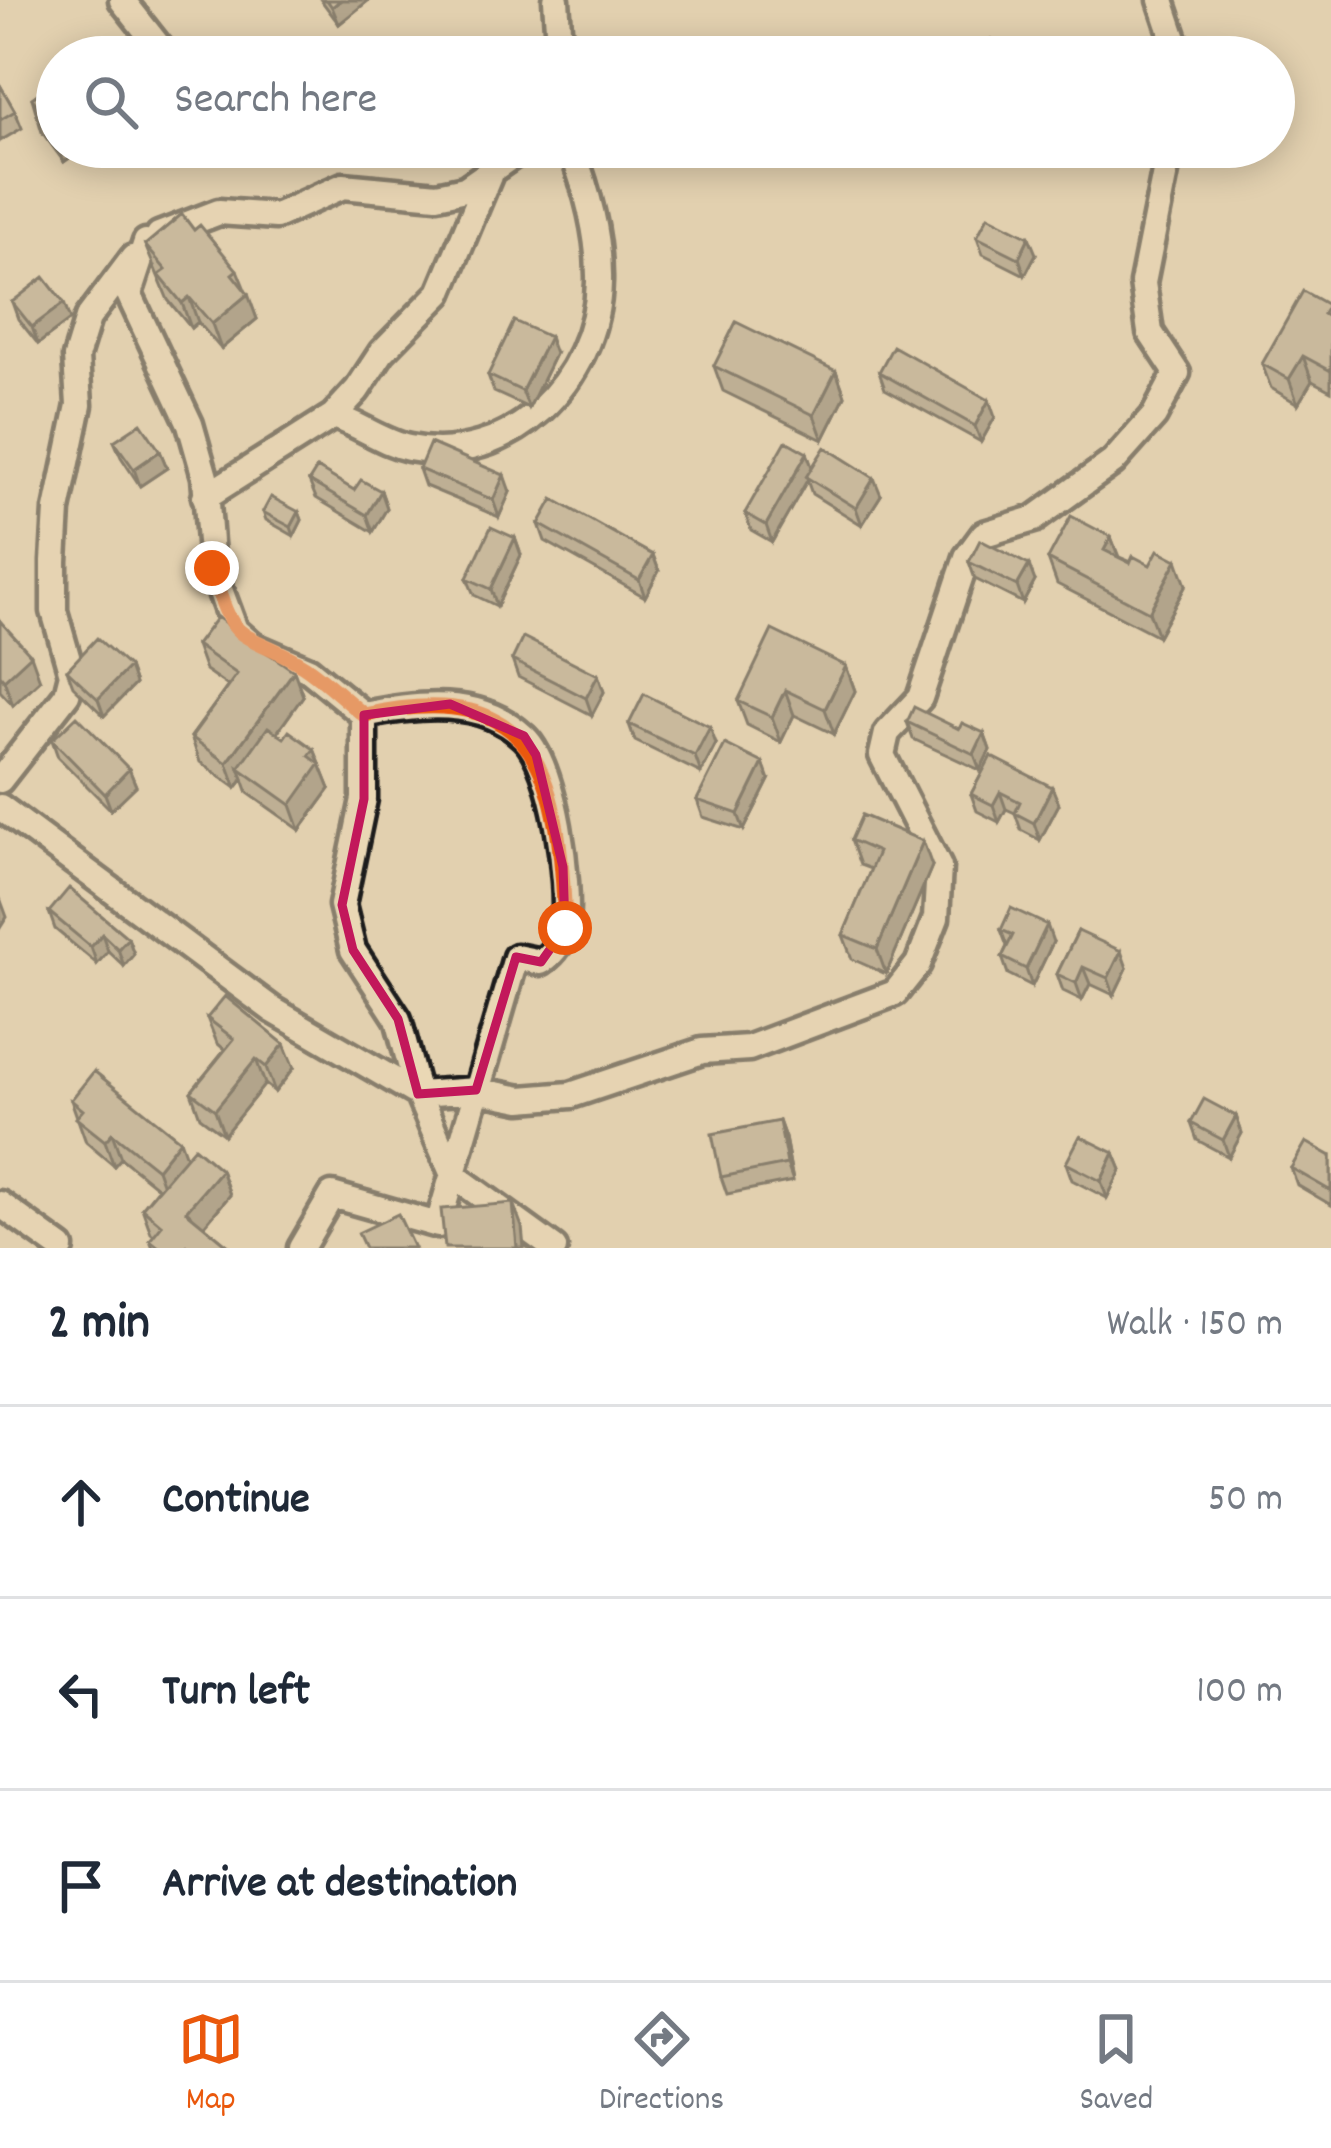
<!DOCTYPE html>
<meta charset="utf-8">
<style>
body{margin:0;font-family:Dekko,sans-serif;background:#f6f6f7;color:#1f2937}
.stop{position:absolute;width:36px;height:36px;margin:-27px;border:9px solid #ea580c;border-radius:50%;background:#fff}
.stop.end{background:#ea580c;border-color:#fff;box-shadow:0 3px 12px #0008}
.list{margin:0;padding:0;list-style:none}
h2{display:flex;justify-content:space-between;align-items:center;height:156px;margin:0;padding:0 48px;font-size:51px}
h2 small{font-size:39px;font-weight:400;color:#747a83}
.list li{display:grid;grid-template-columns:78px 1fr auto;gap:36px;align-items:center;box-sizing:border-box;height:192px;padding:0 48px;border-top:3px solid #e0e1e3}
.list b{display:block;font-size:45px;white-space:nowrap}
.list em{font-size:39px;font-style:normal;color:#747a83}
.icon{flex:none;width:66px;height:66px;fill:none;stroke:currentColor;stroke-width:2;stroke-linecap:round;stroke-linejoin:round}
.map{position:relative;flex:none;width:1331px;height:1248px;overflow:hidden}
.search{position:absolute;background:#fff;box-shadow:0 6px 30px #0003;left:36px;right:36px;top:36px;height:132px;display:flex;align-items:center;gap:30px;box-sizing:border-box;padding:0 42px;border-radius:66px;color:#747a83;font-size:45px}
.sheet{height:732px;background:#fff}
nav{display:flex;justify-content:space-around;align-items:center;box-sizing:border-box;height:168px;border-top:3px solid #e0e1e3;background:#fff;font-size:33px;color:#747a83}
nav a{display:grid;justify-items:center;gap:6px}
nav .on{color:#ea580c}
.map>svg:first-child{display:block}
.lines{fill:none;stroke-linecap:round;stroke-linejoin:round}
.street-casing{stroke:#1c1c1c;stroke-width:33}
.street{stroke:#ead8b5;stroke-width:24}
.wall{fill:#938873;stroke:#1c1c1c;stroke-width:3}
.shaded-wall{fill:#786f5e;stroke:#1c1c1c;stroke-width:3}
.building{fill:#ab9e86;stroke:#1c1c1c;stroke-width:3}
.route{stroke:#ea580c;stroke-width:15}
.marked{fill:none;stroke:#c2185b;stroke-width:9;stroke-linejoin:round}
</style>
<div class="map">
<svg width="1331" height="1248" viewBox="0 0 1331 1248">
<rect width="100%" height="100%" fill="#e2d0af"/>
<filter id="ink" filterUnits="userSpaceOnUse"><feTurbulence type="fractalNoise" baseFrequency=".00833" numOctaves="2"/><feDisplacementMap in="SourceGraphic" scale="24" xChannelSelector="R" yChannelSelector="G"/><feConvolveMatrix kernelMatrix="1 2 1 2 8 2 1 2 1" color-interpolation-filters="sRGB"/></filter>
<g filter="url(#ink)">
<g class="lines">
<g class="street-casing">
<path id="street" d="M122,0L167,57
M556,0L560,57
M1161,0L1180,57
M159,235L219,212L276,216L343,186L437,195L465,189L525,147
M146,242L129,294L190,424L205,477L212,568L235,630L253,646L309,670L364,715C416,704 481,696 524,737C555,766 570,883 565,925C563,941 554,953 541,962L516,957L438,1225L332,1195L301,1248
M333,416C360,424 381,442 409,448C510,468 597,380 599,282C600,235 587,190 571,147
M205,497L333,416L357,390L382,352L440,293L489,176
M364,715V799L342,905L353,950L398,1019L418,1094L453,1175L554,1248
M0,780L67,694L72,674L54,611V561L57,510L79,405L76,357L88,318L133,258
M0,807L273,1010L418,1094L476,1090L521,1099L571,1095L702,1051L749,1048L895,993L918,964L936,918L939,867L882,755L887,733L920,698L967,557L984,534L1034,519L1113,462L1154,416L1177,373L1150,332L1143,283L1170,147
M0,1204L61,1248"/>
</g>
<use href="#street" class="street"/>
</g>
<path class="wall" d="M321,0H369L339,24Z
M57,80V147H85L64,162L42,132L32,98Z
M0,85L15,111L22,128L0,141Z
M977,237L1036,254L1025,275L983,254Z
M145,245L237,270L257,319L221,349L198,322L191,328L168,300Z
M12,302L70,320L38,344L18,319Z
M1328,305L1331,313V391L1312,381L1298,404L1271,388L1262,364Z
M555,354L529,408L494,392L488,375Z
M714,366L836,371L845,396L823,440L723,391Z
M879,372L995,417L981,442L885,389Z
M114,441L160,451L167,468L140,486L121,457Z
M807,453L812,468L881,495L862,525L812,494L807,480L772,542L751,530L745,513Z
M419,469L510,492L499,517L425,486Z
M309,481L354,490L381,491L387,508L373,532L316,498Z
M263,512H299L302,520L294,536L266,520Z
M539,524L653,555L659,571L645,597L545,541Z
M1111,537L1119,557L1186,585L1158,636L1057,584L1048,559Z
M515,538L521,555L497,606L474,595L467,578Z
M969,562L1035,581L1023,603L975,579Z
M0,621L40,680L13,705L0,691Z
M196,645L303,696L277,733L284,738L314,749L330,789L300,830L248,793L243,779L236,788L200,762L191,737L228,686L205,670Z
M512,660L598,675L604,692L592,715L518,677Z
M846,666L855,691L834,734L794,715L781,742L747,725L738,701Z
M129,667L135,684L104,716L73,686L67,670Z
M907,722L984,733L990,750L980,770L913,739Z
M629,724L716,744L701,773L635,741Z
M52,740L129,769L136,786L111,810L58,757Z
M991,756L1059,804L1040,840L1021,830L1015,813L1006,809L999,822L977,811L971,794Z
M769,780L744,830L703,817L697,800Z
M851,840L932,866L886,974L852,959L843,935L871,869L860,865Z
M49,912L128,938L134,954L124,966L108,951L97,964L55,929Z
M1001,930L1053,942L1032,986L1008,974L1002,957L1007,946Z
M1078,931L1127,968L1114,995L1090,984L1082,1000L1063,991L1057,974Z
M207,1018L294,1068L275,1092L265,1084L224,1135L200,1117L191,1092L225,1050L217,1043Z
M71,1100L186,1156L221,1170L230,1195L204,1226L231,1248H153L150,1240L154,1235L151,1233L142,1208L158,1188L121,1158L114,1166L86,1142Z
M1236,1116L1242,1133L1229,1157L1197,1140L1191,1123Z
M779,1121L785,1138L793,1181L727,1194L721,1177Z
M1114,1153L1121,1170L1107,1198L1072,1180L1066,1163Z
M1331,1156V1205L1297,1185L1291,1168Z"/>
<path class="shaded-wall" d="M341,0H369L339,24L332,7Z
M58,147H85L64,162Z
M1029,237L1036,254L1025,275L1019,258Z
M248,294L257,319L221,349L212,324Z
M189,297L198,322L191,328L182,303Z
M64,303L70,320L38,344L32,327Z
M549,337L555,354L529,408L522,391Z
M1303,356L1312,381L1298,404L1289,379Z
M836,371L845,396L823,440L814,415Z
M989,400L995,417L981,442L975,426Z
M160,451L167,468L140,486L134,469Z
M807,453L813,470L772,542L766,525Z
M504,475L510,492L499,517L493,500Z
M874,478L881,495L862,525L856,508Z
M381,491L387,508L373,532L367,515Z
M299,512L302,520L294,536L291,527Z
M1111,537L1120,561L1104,550Z
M515,538L521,555L497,606L491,589Z
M653,555L659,571L645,597L639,580Z
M1177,560L1186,585L1158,636L1149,612Z
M1029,565L1035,581L1023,603L1017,586Z
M31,655L40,680L13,705L4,680Z
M846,666L855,691L834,734L825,709Z
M129,667L135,684L104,716L98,699Z
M294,671L303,696L247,774L239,768L243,779L236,788L227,763Z
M598,675L604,692L592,715L586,698Z
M785,690L794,715L781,742L772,717Z
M710,727L716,744L701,773L695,756Z
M984,733L990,750L980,770L974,754Z
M314,749L330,789L300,830L291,805L309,756Z
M763,763L769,780L744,830L738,814Z
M129,769L136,786L111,810L105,794Z
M1052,787L1059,804L1040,840L1034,823Z
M1000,792L1006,809L999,822L993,805Z
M923,841L932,866L886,974L877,949Z
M0,898L7,917L0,928Z
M1047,925L1053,942L1032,986L1026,969Z
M102,934L108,951L97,964L91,947Z
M128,938L134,954L124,966L118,949Z
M1121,951L1127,968L1114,995L1108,978Z
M1083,967L1090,984L1082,1000L1076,983Z
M284,1044L294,1068L275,1092L266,1067Z
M256,1059L265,1084L224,1135L215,1110Z
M1236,1116L1242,1133L1229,1157L1223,1140Z
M779,1121L785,1138L793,1181L787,1164Z
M112,1133L121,1158L114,1166L105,1141Z
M180,1140L189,1165L166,1194L157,1169Z
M1114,1153L1121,1170L1107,1198L1101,1181Z
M221,1170L230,1195L195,1236L186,1211Z
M513,1203L522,1227L524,1248H517Z"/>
<path class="building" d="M327,0H341L332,7Z
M991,39L1013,56L1012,57H977Z
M57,80V144L36,115L41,111L32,98Z
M0,85L15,111L0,120Z
M182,214L194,230L200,225L237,270L232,274L248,294L212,324L189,297L182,303L159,275L166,270L145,245Z
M988,216L1029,237L1019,258L977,237Z
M44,277L64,303L32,327L12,302Z
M1303,291L1328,305L1323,314L1331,319V371L1303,356L1289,379L1262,364Z
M514,321L549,337L522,391L488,375Z
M736,322L836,371L814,415L714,366Z
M893,346L989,400L975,426L879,372Z
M141,423L160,451L134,469L114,441Z
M786,441L807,453L766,525L745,513Z
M430,443L504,475L493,500L419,469Z
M825,447L874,478L856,508L806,477Z
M317,468L354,490L361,480L381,491L367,515L309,481Z
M271,497L299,512L291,527L263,512Z
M553,499L653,555L639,580L539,524Z
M1071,516L1111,537L1104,550L1130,563L1133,556L1150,565L1158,550L1177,560L1149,612L1048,559Z
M491,527L515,538L491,589L467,578Z
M980,540L1029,565L1017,586L969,562Z
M217,617L294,671L227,763L191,737L237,674L196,645Z
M0,621L31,655L4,680L0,675Z
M772,630L846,666L825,709L785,690L772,717L738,701Z
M523,637L598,675L586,698L512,660Z
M97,638L129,667L98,699L67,670Z
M644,694L710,727L695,756L629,724Z
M914,707L959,729L962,723L984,733L974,754L907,722Z
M77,716L129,769L105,794L52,740Z
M268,727L284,738L289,731L314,749L309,756L320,764L291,805L239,768Z
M725,744L763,763L738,814L697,800Z
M991,756L1052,787L1034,823L1015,813L1020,802L1000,792L993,805L971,794Z
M862,815L923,841L877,949L843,935L878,852L851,840Z
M69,888L128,938L118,949L102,934L91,947L49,912Z
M1011,908L1047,925L1026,969L1002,957L1013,935L1001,930Z
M1078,931L1121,951L1108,978L1083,967L1076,983L1057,974Z
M225,996L284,1044L266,1067L256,1059L215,1110L191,1092L234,1039L207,1018Z
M94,1071L180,1140L157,1169L112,1133L105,1141L76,1118L83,1110L71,1100Z
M1204,1099L1236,1116L1223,1140L1191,1123Z
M779,1121L787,1164L721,1177L712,1134Z
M1080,1136L1114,1153L1101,1181L1066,1163Z
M1306,1142L1331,1156V1191L1291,1168Z
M194,1147L221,1170L186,1211L231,1248H189L187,1246L186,1248H160L150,1240L162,1225L142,1208Z
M513,1203L517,1248H445L441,1209Z
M398,1214L414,1248H365L358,1233Z"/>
</g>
<g class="lines" filter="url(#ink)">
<path class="route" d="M212,568C234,653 242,627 304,666C325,680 344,699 364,715C542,676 560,779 565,928"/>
</g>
<path d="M0 0H1331V1248H0ZM450,704L524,736L536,755L563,867L565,928L541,962L516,957L476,1090L418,1094L398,1019L353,950L342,905L364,799V715Z" fill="#e2d0af" fill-opacity=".55" fill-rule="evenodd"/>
<path class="marked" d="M450,704L524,736L536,755L563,867L565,928L541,962L516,957L476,1090L418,1094L398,1019L353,950L342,905L364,799V715Z"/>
</svg>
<div class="stop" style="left:565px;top:928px"></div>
<div class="stop end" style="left:212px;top:568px"></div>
<div class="search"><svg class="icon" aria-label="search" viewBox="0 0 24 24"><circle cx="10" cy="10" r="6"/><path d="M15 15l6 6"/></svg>Search here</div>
</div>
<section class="sheet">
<h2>2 min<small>Walk · 150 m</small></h2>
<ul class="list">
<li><svg class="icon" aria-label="ahead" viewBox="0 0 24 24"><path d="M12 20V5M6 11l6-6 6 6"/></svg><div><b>Continue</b></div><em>50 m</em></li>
<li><svg class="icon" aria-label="left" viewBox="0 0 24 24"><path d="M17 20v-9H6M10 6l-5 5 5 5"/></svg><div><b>Turn left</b></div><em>100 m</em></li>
<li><svg class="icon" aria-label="arrive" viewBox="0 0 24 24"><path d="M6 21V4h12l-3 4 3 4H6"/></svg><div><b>Arrive at destination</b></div></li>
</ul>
</section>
<nav>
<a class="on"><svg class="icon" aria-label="map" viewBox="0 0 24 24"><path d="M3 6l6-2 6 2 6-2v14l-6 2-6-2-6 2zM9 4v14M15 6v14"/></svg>Map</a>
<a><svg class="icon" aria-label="directions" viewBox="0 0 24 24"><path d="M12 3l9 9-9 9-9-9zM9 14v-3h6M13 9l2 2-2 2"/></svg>Directions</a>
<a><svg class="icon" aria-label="saved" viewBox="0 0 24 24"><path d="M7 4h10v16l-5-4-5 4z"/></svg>Saved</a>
</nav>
